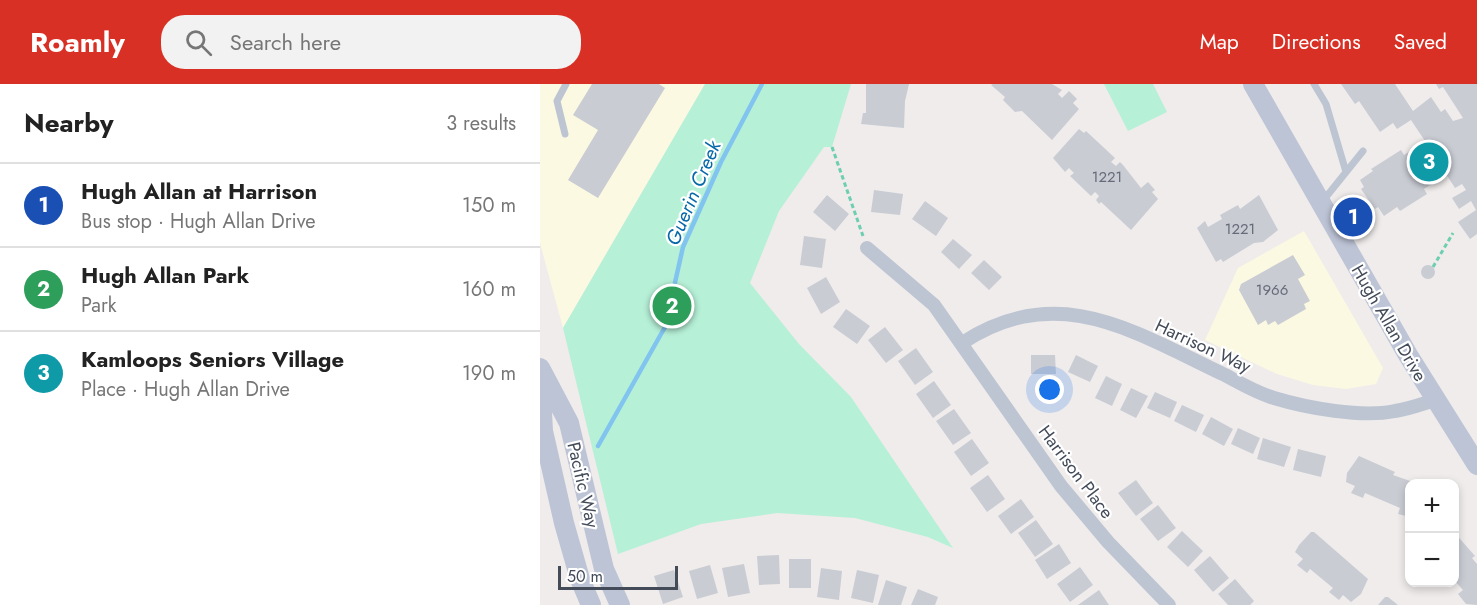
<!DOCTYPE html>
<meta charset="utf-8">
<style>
body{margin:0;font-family:Jost,sans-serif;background:#f2f2f2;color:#222}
.controls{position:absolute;right:18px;bottom:18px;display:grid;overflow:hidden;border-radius:12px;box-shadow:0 3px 9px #0003}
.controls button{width:54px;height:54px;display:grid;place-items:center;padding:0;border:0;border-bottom:2px solid #e0e0e0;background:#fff;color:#222;font:30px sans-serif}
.scale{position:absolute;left:18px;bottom:15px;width:120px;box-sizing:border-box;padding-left:6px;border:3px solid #434b59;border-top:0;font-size:16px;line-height:21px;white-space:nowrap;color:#434b59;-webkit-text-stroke:4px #fff;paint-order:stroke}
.you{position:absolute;left:510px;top:306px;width:21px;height:21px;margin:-15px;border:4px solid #fff;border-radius:50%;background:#1a73e8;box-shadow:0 0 0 9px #1a73e833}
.badge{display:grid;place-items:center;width:39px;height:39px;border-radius:50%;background:#d93025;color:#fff;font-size:20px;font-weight:700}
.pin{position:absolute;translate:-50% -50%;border:3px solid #fff;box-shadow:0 2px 6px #0006}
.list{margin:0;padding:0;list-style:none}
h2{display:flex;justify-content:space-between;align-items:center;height:78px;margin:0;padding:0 24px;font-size:26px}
h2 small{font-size:20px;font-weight:400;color:#767676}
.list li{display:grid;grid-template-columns:39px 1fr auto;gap:18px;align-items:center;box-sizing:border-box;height:84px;padding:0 24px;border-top:2px solid #e0e0e0}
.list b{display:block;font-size:22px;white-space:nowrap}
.list p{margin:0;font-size:20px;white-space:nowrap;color:#767676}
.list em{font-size:20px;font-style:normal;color:#767676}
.icon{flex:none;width:33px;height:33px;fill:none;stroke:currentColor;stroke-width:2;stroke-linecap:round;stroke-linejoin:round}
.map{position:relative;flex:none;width:937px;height:521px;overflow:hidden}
header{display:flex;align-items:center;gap:36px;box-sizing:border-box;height:84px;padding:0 30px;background:#d93025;color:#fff}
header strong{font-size:28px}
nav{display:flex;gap:33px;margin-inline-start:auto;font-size:21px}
.search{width:420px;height:54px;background:#f2f2f2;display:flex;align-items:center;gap:15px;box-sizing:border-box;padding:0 21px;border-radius:24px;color:#767676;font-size:22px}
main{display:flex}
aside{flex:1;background:#fff}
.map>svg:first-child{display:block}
.commercial{fill:#fcf9e2}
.green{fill:#b6f0d7}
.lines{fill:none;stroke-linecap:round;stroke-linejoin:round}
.stream{stroke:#81c4ef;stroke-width:4.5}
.building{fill:#caccd4}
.path{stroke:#6dcfb0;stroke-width:3;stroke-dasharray:4.5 3;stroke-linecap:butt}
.service{stroke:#bec5d2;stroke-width:7}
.minor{stroke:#bec5d2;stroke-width:14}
.secondary{stroke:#bdc4d6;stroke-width:20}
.labels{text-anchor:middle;stroke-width:4.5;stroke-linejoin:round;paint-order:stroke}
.number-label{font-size:15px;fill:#656b78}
.street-label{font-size:18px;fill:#434b59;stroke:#fff}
.water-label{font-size:20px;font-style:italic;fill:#0669a9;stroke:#fff}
</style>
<header>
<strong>Roamly</strong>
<div class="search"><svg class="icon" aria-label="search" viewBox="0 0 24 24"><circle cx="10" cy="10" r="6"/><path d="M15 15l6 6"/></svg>Search here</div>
<nav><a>Map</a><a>Directions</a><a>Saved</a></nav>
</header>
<main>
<aside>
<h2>Nearby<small>3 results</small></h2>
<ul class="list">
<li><span class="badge" style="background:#1a4fb4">1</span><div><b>Hugh Allan at Harrison</b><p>Bus stop · Hugh Allan Drive</p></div><em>150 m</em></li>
<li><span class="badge" style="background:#2e9e5b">2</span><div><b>Hugh Allan Park</b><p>Park</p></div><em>160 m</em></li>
<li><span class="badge" style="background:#0f9aa8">3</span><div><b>Kamloops Seniors Village</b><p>Place · Hugh Allan Drive</p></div><em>190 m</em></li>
</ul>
</aside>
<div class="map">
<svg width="937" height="521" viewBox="0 0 937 521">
<rect width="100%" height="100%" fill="#efeceb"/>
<path class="commercial" d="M0,0H165L23,244L0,159Z
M764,147L843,284L836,300L806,305L773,301L737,290L665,256L698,184Z"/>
<path class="green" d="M165,0H311L292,63H284L239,127L210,199L259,260L311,313L413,464L388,453L315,434L237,429L161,440L78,470L23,244Z
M564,0H613L627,28L588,47Z"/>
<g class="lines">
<path class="stream" d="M58,362L125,243L143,163L181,78L222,0"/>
</g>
<path class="building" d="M52,0H119L125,4L58,114L28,96L58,46L33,31Z
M326,0H369L365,17L364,44L321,40L323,29H326Z
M453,0H512L522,6L518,10L522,14L529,7L537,15L533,19L539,25L512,56L482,27L475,28L463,16L465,13L451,1Z
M801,0H855L873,27L891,13L901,28L905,25L913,37L923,34L903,3L899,5L896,0H937V150L930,155L918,138L936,126L931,117L919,125L912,114L926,106L922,100L915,104L906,90L884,105L887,110L860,127L857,123L844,132L838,123L835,125L821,105L824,103L820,96L833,87L831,85L861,66L864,71L885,57L871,36L857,45L853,39L840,48L819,17L815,20Z
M539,45L544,49L546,47L575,74L571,78L576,82L580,78L583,81L601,104L608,98L615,106L612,108L618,115L591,146L561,118L559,120L556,116L559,112L555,108L551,112L530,92L534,89L529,84L525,88L513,74Z
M334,106L363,110L360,131L331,128Z
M287,111L309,130L295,147L273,128Z
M719,111L738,146L723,158L714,159L683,178L681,175L676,178L657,144L665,137L668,143L682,135L680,131L698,121L700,125Z
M385,117L408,134L396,152L372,135Z
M264,152L286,155L282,184L260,181Z
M413,155L432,171L419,185L401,168Z
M753,171L765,191L758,195L770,217L764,220L766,225L738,241L735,237L728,241L726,236L718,241L699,206L701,200Z
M444,176L462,193L449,206L431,189Z
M881 188a7 7 0 1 1 14 0a7 7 0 1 1-14 0Z
M286,193L300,218L281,230L267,204Z
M306,225L330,242L317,260L293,243Z
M345,243L363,266L346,279L328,256Z
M376,264L393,288L375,301L358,277Z
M491,271H515L516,290H491Z
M536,271L558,282L550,298L528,288Z
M566,292L582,300L572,322L555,314Z
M394,297L411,321L393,334L376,310Z
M591,304L608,312L596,334L580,326Z
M615,308L637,318L630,334L607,324Z
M642,321L664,331L656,348L634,337Z
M414,325L431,349L413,361L396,337Z
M671,333L693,345L684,362L662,350Z
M698,344L720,354L713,370L691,360Z
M723,354L751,363L744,383L717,375Z
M432,355L449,379L431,392L414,368Z
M758,365L786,372L781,393L753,386Z
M819,372L855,388L853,391L873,398L870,400V433L858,430L860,424L825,409L823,414L811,409L815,402L806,398L807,389Z
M448,391L465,415L447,428L430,404Z
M596,396L613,419L596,432L578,409Z
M481,415L494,433L471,450L458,432Z
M618,421L636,444L618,457L600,435Z
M496,436L513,460L495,473L478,449Z
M642,447L663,467L648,483L627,463Z
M771,448H774L828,495L821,510L811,518L803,511L799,516L789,508L793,504L770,485L767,489L757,481L763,475L755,468L759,461Z
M914,448L935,472L932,474L937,480V521L926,520L918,510L923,506L914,496Z
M519,460L531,479L507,495L495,476Z
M239,471L240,500L219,501L217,472Z
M670,472L689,494L673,508L654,486Z
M249,475H271V504H249Z
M204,480L210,509L188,513L182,484Z
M170,481L178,509L157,515L149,487Z
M540,483L553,501L530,518L517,500Z
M281,484L302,487L299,516L277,513Z
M134,486L143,513L123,520L114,492Z
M317,486L339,491L333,519L311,514Z
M695,495L714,517L710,521H688L678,510Z
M346,496L367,503L361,521H338Z
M378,505L398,513L395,521H371Z
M559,506L569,521H538Z
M845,513H848L858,521H838Z"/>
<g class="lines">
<path class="path" d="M292,63L323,152
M893,183L913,149"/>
<path class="service" d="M774,0L786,20L806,88
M25,50L17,17L26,0
M782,118L823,67"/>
<path class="minor" d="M327,164L394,221L521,402L568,458L629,521
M422,259C518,196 594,248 685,291C700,299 717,309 734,314C767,324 822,334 855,327C869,325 882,320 895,316"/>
<path class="secondary" d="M713,0L868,271L937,381
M0,284L29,339L64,485L80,521
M0,290L3,347L24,439L40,495L51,521"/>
</g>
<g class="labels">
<g class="number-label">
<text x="567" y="98">1221</text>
<text x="700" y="150">1221</text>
<text x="732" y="211">1966</text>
</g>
<g class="street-label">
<text transform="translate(849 239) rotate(60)" y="6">Hugh Allan Drive</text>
<text transform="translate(663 262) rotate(25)" y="6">Harrison Way</text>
<text transform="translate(536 388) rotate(53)" y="6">Harrison Place</text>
<text transform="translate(43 401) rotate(77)" y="6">Pacific Way</text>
</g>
<g class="water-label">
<text transform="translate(153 109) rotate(-67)" y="7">Guerin Creek</text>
</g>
</g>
</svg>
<div class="controls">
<button>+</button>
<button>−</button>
</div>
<div class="scale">50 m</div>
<div class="you"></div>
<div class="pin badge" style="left:813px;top:133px;background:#1a4fb4">1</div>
<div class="pin badge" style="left:132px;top:222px;background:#2e9e5b">2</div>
<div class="pin badge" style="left:889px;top:78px;background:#0f9aa8">3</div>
</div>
</main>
